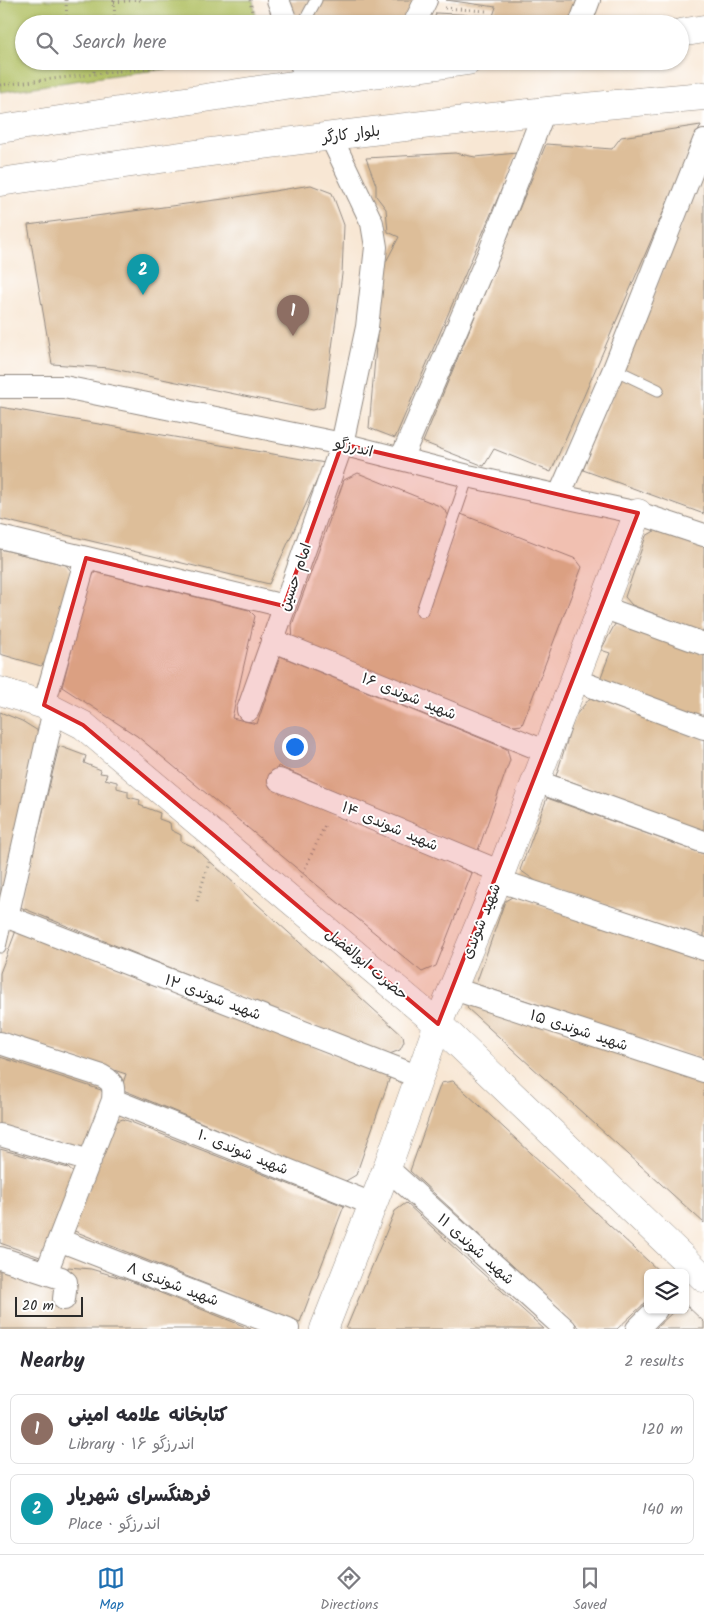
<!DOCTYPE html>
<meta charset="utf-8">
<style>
body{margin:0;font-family:Kalam,"Playpen Sans Arabic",sans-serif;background:#f7f7f7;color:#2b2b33}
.controls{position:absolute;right:15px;bottom:15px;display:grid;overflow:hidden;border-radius:8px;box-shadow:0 1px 4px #0004}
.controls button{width:45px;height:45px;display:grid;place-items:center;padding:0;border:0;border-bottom:1px solid #e1e1e2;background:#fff;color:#2b2b33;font:25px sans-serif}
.scale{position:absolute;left:15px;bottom:12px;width:68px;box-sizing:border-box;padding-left:5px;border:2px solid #2b2b2b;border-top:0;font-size:14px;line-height:18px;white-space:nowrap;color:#2b2b2b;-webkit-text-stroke:4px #fff;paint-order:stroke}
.you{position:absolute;left:294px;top:746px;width:18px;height:18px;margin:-12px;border:4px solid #fff;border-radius:50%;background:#1a73e8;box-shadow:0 0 0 8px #1a73e833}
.badge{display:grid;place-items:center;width:32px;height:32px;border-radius:50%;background:#1f6fb2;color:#fff;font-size:16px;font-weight:700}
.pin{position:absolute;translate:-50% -41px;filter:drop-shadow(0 1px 2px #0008)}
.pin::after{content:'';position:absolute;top:26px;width:18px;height:15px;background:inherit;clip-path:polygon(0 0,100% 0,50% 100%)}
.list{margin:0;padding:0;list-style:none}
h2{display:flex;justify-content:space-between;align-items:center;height:65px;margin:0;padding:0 20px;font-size:21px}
h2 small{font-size:16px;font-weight:400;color:#7c7c81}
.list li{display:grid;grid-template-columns:32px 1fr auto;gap:15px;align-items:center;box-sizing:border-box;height:70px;margin:0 10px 10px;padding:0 10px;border:1px solid #e1e1e2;border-radius:8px}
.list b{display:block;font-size:19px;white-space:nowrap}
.list p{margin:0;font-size:16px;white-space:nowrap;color:#7c7c81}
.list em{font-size:16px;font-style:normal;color:#7c7c81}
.icon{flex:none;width:28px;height:28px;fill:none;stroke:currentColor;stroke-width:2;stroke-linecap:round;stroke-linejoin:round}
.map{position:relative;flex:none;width:704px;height:1329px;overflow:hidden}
.search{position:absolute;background:#fff;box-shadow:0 1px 4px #0004;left:15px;right:15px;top:15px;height:55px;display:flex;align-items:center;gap:12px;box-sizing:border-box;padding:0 18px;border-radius:28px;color:#7c7c81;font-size:19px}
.sheet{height:225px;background:#fff}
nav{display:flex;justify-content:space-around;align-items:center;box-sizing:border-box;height:70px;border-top:1px solid #e1e1e2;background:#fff;font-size:14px;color:#7c7c81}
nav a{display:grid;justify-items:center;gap:2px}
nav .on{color:#1f6fb2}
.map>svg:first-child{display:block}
.green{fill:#b0bf62;stroke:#6e7546}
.building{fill:#ddbe99}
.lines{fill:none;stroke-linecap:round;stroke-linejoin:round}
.lane-casing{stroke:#928980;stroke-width:13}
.street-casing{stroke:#928980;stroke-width:24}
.secondary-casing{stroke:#928980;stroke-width:29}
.path{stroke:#928980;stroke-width:3;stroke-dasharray:1 4;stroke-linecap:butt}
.lane{stroke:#fff;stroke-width:11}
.street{stroke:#fff;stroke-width:22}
.secondary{stroke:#fff;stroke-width:28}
.marked{fill:#d62828;fill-opacity:0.2;stroke:#d62828;stroke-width:4;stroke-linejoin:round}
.labels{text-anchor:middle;stroke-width:4;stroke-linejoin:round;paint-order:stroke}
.street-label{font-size:15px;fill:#2b2b2b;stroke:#fff}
</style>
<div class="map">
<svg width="704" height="1329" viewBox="0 0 704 1329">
<rect width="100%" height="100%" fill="#fff"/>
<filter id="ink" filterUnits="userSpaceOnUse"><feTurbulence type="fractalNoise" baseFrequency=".02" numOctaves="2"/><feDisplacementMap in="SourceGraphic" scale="10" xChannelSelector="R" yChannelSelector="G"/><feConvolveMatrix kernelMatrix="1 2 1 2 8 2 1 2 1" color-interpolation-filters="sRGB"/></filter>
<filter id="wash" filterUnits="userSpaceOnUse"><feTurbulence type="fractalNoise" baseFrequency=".0096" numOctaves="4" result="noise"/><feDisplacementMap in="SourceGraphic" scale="20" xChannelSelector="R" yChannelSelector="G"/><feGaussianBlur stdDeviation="1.12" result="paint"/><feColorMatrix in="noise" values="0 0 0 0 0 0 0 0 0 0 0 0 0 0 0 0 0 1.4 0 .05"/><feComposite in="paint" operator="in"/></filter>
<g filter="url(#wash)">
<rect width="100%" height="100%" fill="#f8e7d4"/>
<path class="green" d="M0,0H253L257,24H24V61H234L115,75L0,92Z"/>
<g id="blocks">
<path class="building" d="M284,0H310L299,20Z
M321,0H416L404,24H309Z
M446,0H579L570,24H433L436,13L493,16L496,7Z
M311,61H346V62L315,68Z
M701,125L551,472L494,449L484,466L423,442L546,144L612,149L621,137Z
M455,153L475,157L517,153L395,438L369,428L377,335L371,332L379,275L399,237L388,232L386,209L376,196V185L366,158Z
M704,168V514L583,470Z
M311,185L332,193L344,225L342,274L324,407L312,410L109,368L52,364L28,225L231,198Z
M0,407L325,463L269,584L0,519Z
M358,473L442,507L450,517L425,614L461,514L576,559L582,567L522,725L514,726L293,642L292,625L344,480Z
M658,529L704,544V633L632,605L625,597L646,536Z
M0,549L66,565L71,571L49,657L41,666L0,654Z
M95,572L249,610L255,616L232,718L257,724L280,656L507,749L510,760L477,853L278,766L271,783L472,873L436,966L422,972L137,736L62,687L90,580Z
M615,624L628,625L704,654V721L599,682L610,653L601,650Z
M590,698L704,739V831L556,776L575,716Z
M0,712L22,721L43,734L5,894L0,895Z
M59,746L86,756L84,763L101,770L100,773L107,774L105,779L117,782V788L128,791V797L140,800L139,805L160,813L159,819L170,823L171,830L181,835V841L194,847L403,1036L404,1042L400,1050L387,1055L20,907Z
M547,798L704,854V937L537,882L520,870Z
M514,896L704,961V1060L476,984L505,901Z
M17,928L390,1077L356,1175L344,1182L121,1089L126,1074L0,1033V973Z
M470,1001L704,1081V1223L467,1008Z
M0,1057L101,1090L104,1095L86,1150L0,1125Z
M453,1081L661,1273H648V1300L617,1329H581L410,1171L441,1083Z
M123,1119L344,1206L300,1322L72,1230L115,1122Z
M0,1149L68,1168L77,1176L43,1258L0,1243Z
M406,1203L460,1253L544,1329H346L395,1211Z
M0,1267L63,1289L70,1299L68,1267L91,1269L128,1280L251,1329H0Z
M685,1304L704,1322V1329H655L675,1310H685Z"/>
</g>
</g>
<g filter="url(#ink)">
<use href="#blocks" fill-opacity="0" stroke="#928980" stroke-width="1"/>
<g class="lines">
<g class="lane-casing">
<path id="lane" d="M303,24L316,0
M614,369L658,390
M422,611L468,476
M0,947L7,917"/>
</g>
<g class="street-casing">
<path id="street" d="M278,0L287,24
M414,24L426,0
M580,24L589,0
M300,61L308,83
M0,387H64L342,444L468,476L638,513L704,535
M401,459L490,251L545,109
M559,496L614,369L704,141
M0,537L284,606
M602,607L704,644
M272,640L547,752
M575,680L704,728
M44,705L86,558
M248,710L342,444L367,327L376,247L372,223L331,137
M279,780L501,872
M536,781L704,842
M497,880L704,949
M0,914L419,1077
M7,917L54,710
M454,989L704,1071
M0,1043L102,1076C114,1082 114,1087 113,1100L46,1273
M113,1100L372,1204
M0,1135L90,1161
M387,1168L565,1329
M59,1240L288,1329
M0,1258L61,1278L66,1282L64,1299
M637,1329L656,1310"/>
</g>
<g class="secondary-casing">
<path id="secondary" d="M680,33L704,29
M0,129L271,88L468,61
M0,182C234,147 468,116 704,96
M0,691L44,705L83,725L438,1024L704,1278
M324,1329L387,1168L438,1024L501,872L638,513"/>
</g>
<path class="path" d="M66,0L67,24
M114,0L115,24
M250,0L254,24
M0,2L3,0
M114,2L140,0
M445,8L486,11
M94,61V73
M0,85L207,61
M301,877L326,823
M197,901L209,862"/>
<use href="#lane" class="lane"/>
<use href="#street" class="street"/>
<use href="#secondary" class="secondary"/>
</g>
</g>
<path class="marked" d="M342,444L638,513L438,1024L83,725L44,705L86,558L284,606Z"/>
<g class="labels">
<g class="street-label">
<text transform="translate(351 134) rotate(-7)" y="5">بلوار کارگر</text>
<text transform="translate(354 447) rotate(14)" y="5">اندرزگو</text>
<text transform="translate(295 577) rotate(-71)" y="5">امام حسین</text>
<text transform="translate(409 696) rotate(22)" y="5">شهید شوندی ۱۶</text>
<text transform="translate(390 826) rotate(23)" y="5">شهید شوندی ۱۴</text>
<text transform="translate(481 921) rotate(-68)" y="5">شهید شوندی</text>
<text transform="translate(367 964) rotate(40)" y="5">حضرت ابوالفضل</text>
<text transform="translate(213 997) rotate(21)" y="5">شهید شوندی ۱۲</text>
<text transform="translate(579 1030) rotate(18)" y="5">شهید شوندی ۱۵</text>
<text transform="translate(243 1152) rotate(22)" y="5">شهید شوندی ۱۰</text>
<text transform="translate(476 1249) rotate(42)" y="5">شهید شوندی ۱۱</text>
<text transform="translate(173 1284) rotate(21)" y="5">شهید شوندی ۸</text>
</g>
</g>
</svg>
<div class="controls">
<button><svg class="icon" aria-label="layers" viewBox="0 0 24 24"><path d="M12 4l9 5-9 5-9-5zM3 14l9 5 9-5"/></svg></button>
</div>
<div class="scale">20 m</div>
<div class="you"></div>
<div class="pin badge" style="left:293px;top:336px;background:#8d6e63">1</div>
<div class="pin badge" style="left:143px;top:295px;background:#0f9aa8">2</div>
<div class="search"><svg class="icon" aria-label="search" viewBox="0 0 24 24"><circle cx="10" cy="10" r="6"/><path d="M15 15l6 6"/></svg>Search here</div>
</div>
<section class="sheet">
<h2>Nearby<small>2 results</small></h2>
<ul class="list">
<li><span class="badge" style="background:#8d6e63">1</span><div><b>کتابخانه علامه امینی</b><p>Library · اندرزگو ۱۶</p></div><em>120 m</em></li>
<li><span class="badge" style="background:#0f9aa8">2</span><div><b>فرهنگسرای شهریار</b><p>Place · اندرزگو</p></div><em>140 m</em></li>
</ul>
</section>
<nav>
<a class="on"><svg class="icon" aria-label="map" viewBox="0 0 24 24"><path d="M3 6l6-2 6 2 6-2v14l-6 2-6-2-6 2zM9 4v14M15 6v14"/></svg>Map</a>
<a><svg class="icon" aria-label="directions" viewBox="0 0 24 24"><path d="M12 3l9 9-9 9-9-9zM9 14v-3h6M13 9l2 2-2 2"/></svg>Directions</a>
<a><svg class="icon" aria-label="saved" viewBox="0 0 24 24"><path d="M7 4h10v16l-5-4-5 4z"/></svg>Saved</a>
</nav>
